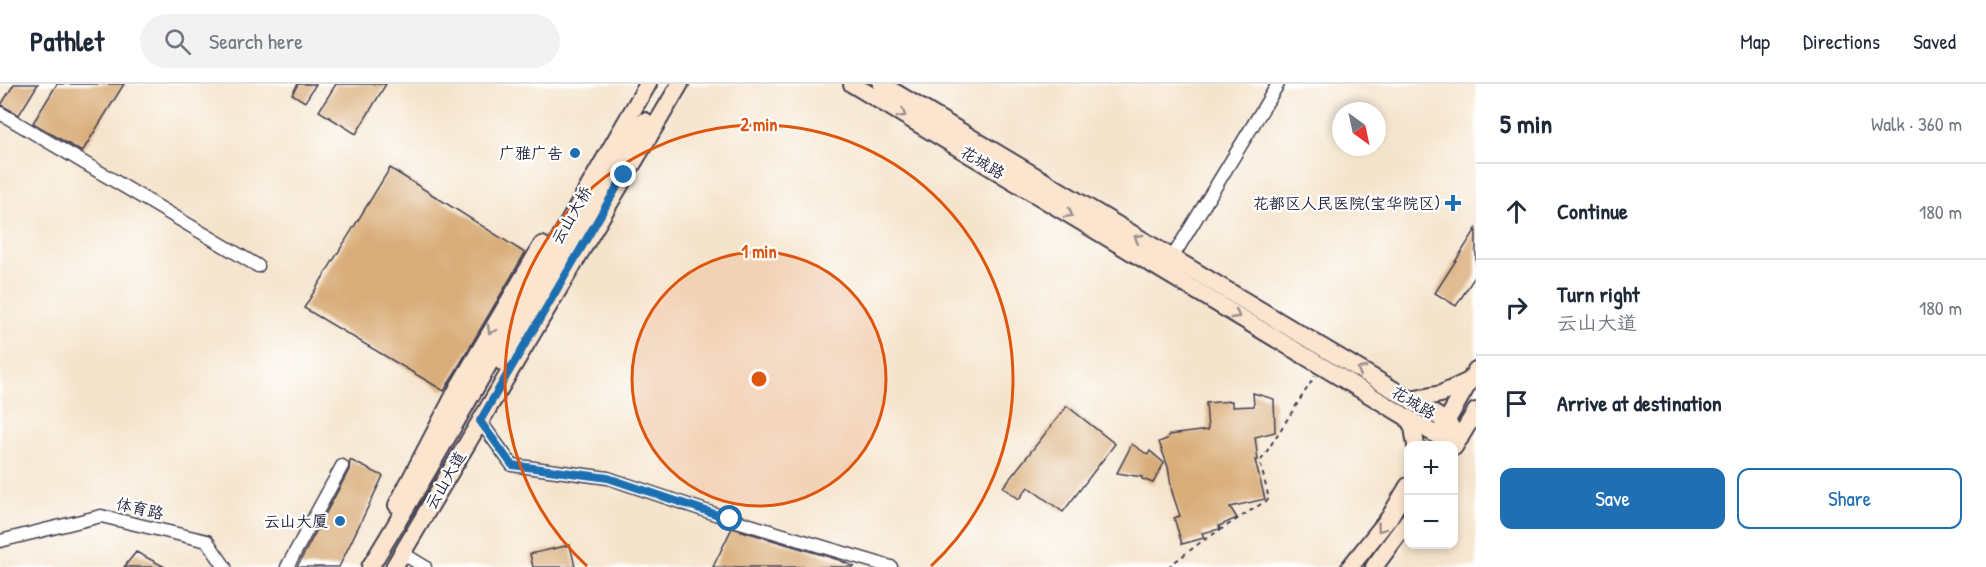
<!DOCTYPE html>
<meta charset="utf-8">
<style>
body{margin:0;font-family:"Patrick Hand","LXGW WenKai TC",sans-serif;background:#f2f2f3;color:#1f2937}
.controls{position:absolute;right:18px;bottom:18px;display:grid;overflow:hidden;border-radius:12px;box-shadow:0 3px 9px #0003}
.controls button{width:54px;height:54px;display:grid;place-items:center;padding:0;border:0;border-bottom:2px solid #e0e1e3;background:#fff;color:#1f2937;font:30px sans-serif}
.compass{position:absolute;left:1332px;top:18px;width:54px;height:54px;border-radius:50%;background:#fff;box-shadow:0 3px 9px #0003;rotate:147deg}
.stop{position:absolute;width:18px;height:18px;margin:-14px;border:4px solid #1f6fb2;border-radius:50%;background:#fff}
.stop.end{background:#1f6fb2;border-color:#fff;box-shadow:0 2px 6px #0008}
.list{margin:0;padding:0;list-style:none}
h2{display:flex;justify-content:space-between;align-items:center;height:78px;margin:0;padding:0 24px;font-size:26px}
h2 small{font-size:20px;font-weight:400;color:#747a83}
.list li{display:grid;grid-template-columns:39px 1fr auto;gap:18px;align-items:center;box-sizing:border-box;height:96px;padding:0 24px;border-top:2px solid #e0e1e3}
.list b{display:block;font-size:22px;white-space:nowrap}
.list p{margin:0;font-size:20px;white-space:nowrap;color:#747a83}
.list em{font-size:20px;font-style:normal;color:#747a83}
.actions{display:flex;gap:12px;padding:18px 24px}
.actions a{flex:1;padding:14px 0;border:2px solid #1f6fb2;border-radius:12px;text-align:center;font-size:21px;color:#1f6fb2}
.actions .main{background:#1f6fb2;color:#fff}
.icon{flex:none;width:33px;height:33px;fill:none;stroke:currentColor;stroke-width:2;stroke-linecap:round;stroke-linejoin:round}
.map{position:relative;flex:none;width:1476px;height:483px;overflow:hidden}
header{display:flex;align-items:center;gap:36px;box-sizing:border-box;height:84px;padding:0 30px;background:#fff;border-bottom:2px solid #e0e1e3}
header strong{font-size:28px}
nav{display:flex;gap:33px;margin-inline-start:auto;font-size:21px}
.search{width:420px;height:54px;background:#f2f2f3;display:flex;align-items:center;gap:15px;box-sizing:border-box;padding:0 21px;border-radius:33px;color:#747a83;font-size:22px}
main{display:flex}
aside{flex:1;background:#fff}
.map>svg:first-child{display:block}
.building{fill:#d9ad79}
.lines{fill:none;stroke-linecap:round;stroke-linejoin:round}
.street-casing{stroke:#423f51;stroke-width:15}
.secondary-casing{stroke:#423f51;stroke-width:20}
.path{stroke:#423f51;stroke-width:2;stroke-dasharray:4.5 4.5;stroke-linecap:butt}
.street{stroke:#fff;stroke-width:12}
.secondary{stroke:#fce5cf;stroke-width:16}
.oneway{stroke:#9a8d8c}
.route{stroke:#1f6fb2;stroke-width:8}
.ring{fill:none;stroke:#de560e;stroke-width:3}
.poi-dot{fill:#1f6fb2;stroke:#fff;stroke-width:2}
.labels{text-anchor:middle;stroke-width:4.5;stroke-linejoin:round;paint-order:stroke}
.poi-label{font-size:16px;fill:#22223b;stroke:#fff;text-anchor:end}
.street-label{font-size:16px;fill:#22223b;stroke:#fff}
.centre{fill:#de560e;stroke:#fff;stroke-width:3}
.ring-label{font-size:18px;text-anchor:middle;font-weight:bold;fill:#de560e;stroke:#fff;stroke-width:4.5;stroke-linejoin:round;paint-order:stroke}
</style>
<header>
<strong>Pathlet</strong>
<div class="search"><svg class="icon" aria-label="search" viewBox="0 0 24 24"><circle cx="10" cy="10" r="6"/><path d="M15 15l6 6"/></svg>Search here</div>
<nav><a>Map</a><a>Directions</a><a>Saved</a></nav>
</header>
<main>
<div class="map">
<svg width="1476" height="483" viewBox="0 0 1476 483">
<rect width="100%" height="100%" fill="#fff"/>
<filter id="ink" filterUnits="userSpaceOnUse"><feTurbulence type="fractalNoise" baseFrequency=".0167" numOctaves="2"/><feDisplacementMap in="SourceGraphic" scale="12" xChannelSelector="R" yChannelSelector="G"/><feConvolveMatrix kernelMatrix="1 2 1 2 8 2 1 2 1" color-interpolation-filters="sRGB"/></filter>
<filter id="wash" filterUnits="userSpaceOnUse"><feTurbulence type="fractalNoise" baseFrequency=".008" numOctaves="4" result="noise"/><feDisplacementMap in="SourceGraphic" scale="24" xChannelSelector="R" yChannelSelector="G"/><feGaussianBlur stdDeviation="1.35" result="paint"/><feColorMatrix in="noise" values="0 0 0 0 0 0 0 0 0 0 0 0 0 0 0 0 0 1.4 0 .05"/><feComposite in="paint" operator="in"/></filter>
<g filter="url(#wash)">
<rect width="100%" height="100%" fill="#f5e4cc"/>
<g id="blocks">
<path class="building" d="M14,0H38L19,31L1,21Z
M57,0H124L82,68L33,39Z
M298,0H316L305,18L292,10Z
M336,0H386L356,50L319,27Z
M390,84L525,169L444,307L304,224Z
M1476,145V191L1456,222L1435,209Z
M1253,309L1274,315L1275,348L1255,353L1258,376H1255L1265,415L1230,423L1237,434L1219,442L1220,445L1202,449L1204,454L1182,460L1174,434L1180,432L1172,408L1168,383L1159,358L1167,355L1169,351L1208,346L1206,319L1232,317V323L1254,322Z
M1067,322L1115,360L1063,428L1028,403L1019,415L1003,403Z
M1132,360L1148,371L1150,367L1164,379L1153,399L1142,395V393L1117,389Z
M350,376L383,392L339,483H297L349,386Z
M732,444L839,476L855,483H713Z
M570,461L575,483H533L530,470Z
M136,468L165,483H124Z"/>
</g>
</g>
<g filter="url(#ink)">
<use href="#blocks" fill-opacity="0" stroke="#423f51" stroke-width="1.5"/>
<g class="lines">
<g class="street-casing">
<path id="street" d="M0,29L258,182
M1172,174L1278,0
M480,337L512,381L608,394L730,435L891,483
M0,457L101,432L207,457L225,483
M402,469L425,483
M287,483L342,382"/>
</g>
<g class="secondary-casing">
<path id="secondary" d="M852,0L1438,352L1460,354
M881,0L1446,337L1460,354
M502,278L560,176L645,37
M1411,316L1441,310L1469,297
M1407,333L1413,343L1416,362
M1442,345L1476,286
M1454,363L1476,327
M397,421L459,302L542,161
M370,483C467,325 554,160 648,0
M394,483L680,0
M1350,483L1389,434L1408,402
M1374,483L1408,437"/>
</g>
<path class="path" d="M1168,483L1201,458L1269,415L1260,378L1315,292"/>
<use href="#street" class="street"/>
<use href="#secondary" class="secondary"/>
</g>
<defs><path id="oneway-chevron" d="M-2-3.5L2.5 0L-2 3.5" fill="none" stroke-width="1.6" stroke-linecap="round" stroke-linejoin="round" transform="scale(1.5)"/></defs>
<g class="oneway">
<use href="#oneway-chevron" transform="translate(902 30) rotate(31)"/>
<use href="#oneway-chevron" transform="translate(1069 130) rotate(31)"/>
<use href="#oneway-chevron" transform="translate(1138 154) rotate(-149)"/>
<use href="#oneway-chevron" transform="translate(1236 231) rotate(31)"/>
<use href="#oneway-chevron" transform="translate(491 246) rotate(120)"/>
<use href="#oneway-chevron" transform="translate(1361 286) rotate(-149)"/>
<use href="#oneway-chevron" transform="translate(1381 444) rotate(126)"/>
</g>
</g>
<g class="lines" filter="url(#ink)">
<path class="route" d="M624,91L480,337L512,381L608,394L730,435"/>
</g>
<circle cx="759" cy="295" r="127" fill="#de560e" fill-opacity=".12"/>
<g class="ring">
<circle cx="759" cy="295" r="127"/>
<path d="M587 482A254 254 0 1 1 931 482"/>
</g>
<g class="poi-dot">
<circle cx="575" cy="69" r="6"/>
<path d="M1450 110h6v6h6v6h-6v6h-6v-6h-6v-6h6z"/>
<circle cx="340" cy="437" r="6"/>
</g>
<g class="labels">
<g class="poi-label">
<text x="563" y="75">广雅广告</text>
<text x="1440" y="125">花都区人民医院(宝华院区)</text>
<text x="328" y="443">云山大厦</text>
</g>
<g class="street-label">
<text transform="translate(983 78) rotate(31)" y="6">花城路</text>
<text transform="translate(571 131) rotate(-60)" y="6">云山大桥</text>
<text transform="translate(1414 318) rotate(31)" y="6">花城路</text>
<text transform="translate(445 396) rotate(-60)" y="6">云山大道</text>
<text transform="translate(140 424) rotate(13)" y="6">体育路</text>
</g>
</g>
<circle cx="759" cy="295" r="9" class="centre"/>
<g class="ring-label">
<text x="759" y="47">2 min</text>
<text x="759" y="174">1 min</text>
</g>
</svg>
<div class="controls">
<button>+</button>
<button>−</button>
</div>
<svg class="compass" viewBox="-18 -18 36 36"><path d="M0-13l5 13h-10z" fill="#e53935"/><path d="M0 13l5-13h-10z" fill="#747a83"/></svg>
<div class="stop" style="left:730px;top:435px"></div>
<div class="stop end" style="left:624px;top:91px"></div>
</div>
<aside>
<h2>5 min<small>Walk · 360 m</small></h2>
<ul class="list">
<li><svg class="icon" aria-label="ahead" viewBox="0 0 24 24"><path d="M12 20V5M6 11l6-6 6 6"/></svg><div><b>Continue</b></div><em>180 m</em></li>
<li><svg class="icon" aria-label="right" viewBox="0 0 24 24"><path d="M7 20v-9h11M14 6l5 5-5 5"/></svg><div><b>Turn right</b><p>云山大道</p></div><em>180 m</em></li>
<li><svg class="icon" aria-label="arrive" viewBox="0 0 24 24"><path d="M6 21V4h12l-3 4 3 4H6"/></svg><div><b>Arrive at destination</b></div></li>
</ul>
<div class="actions"><a class="main">Save</a><a>Share</a></div>
</aside>
</main>
